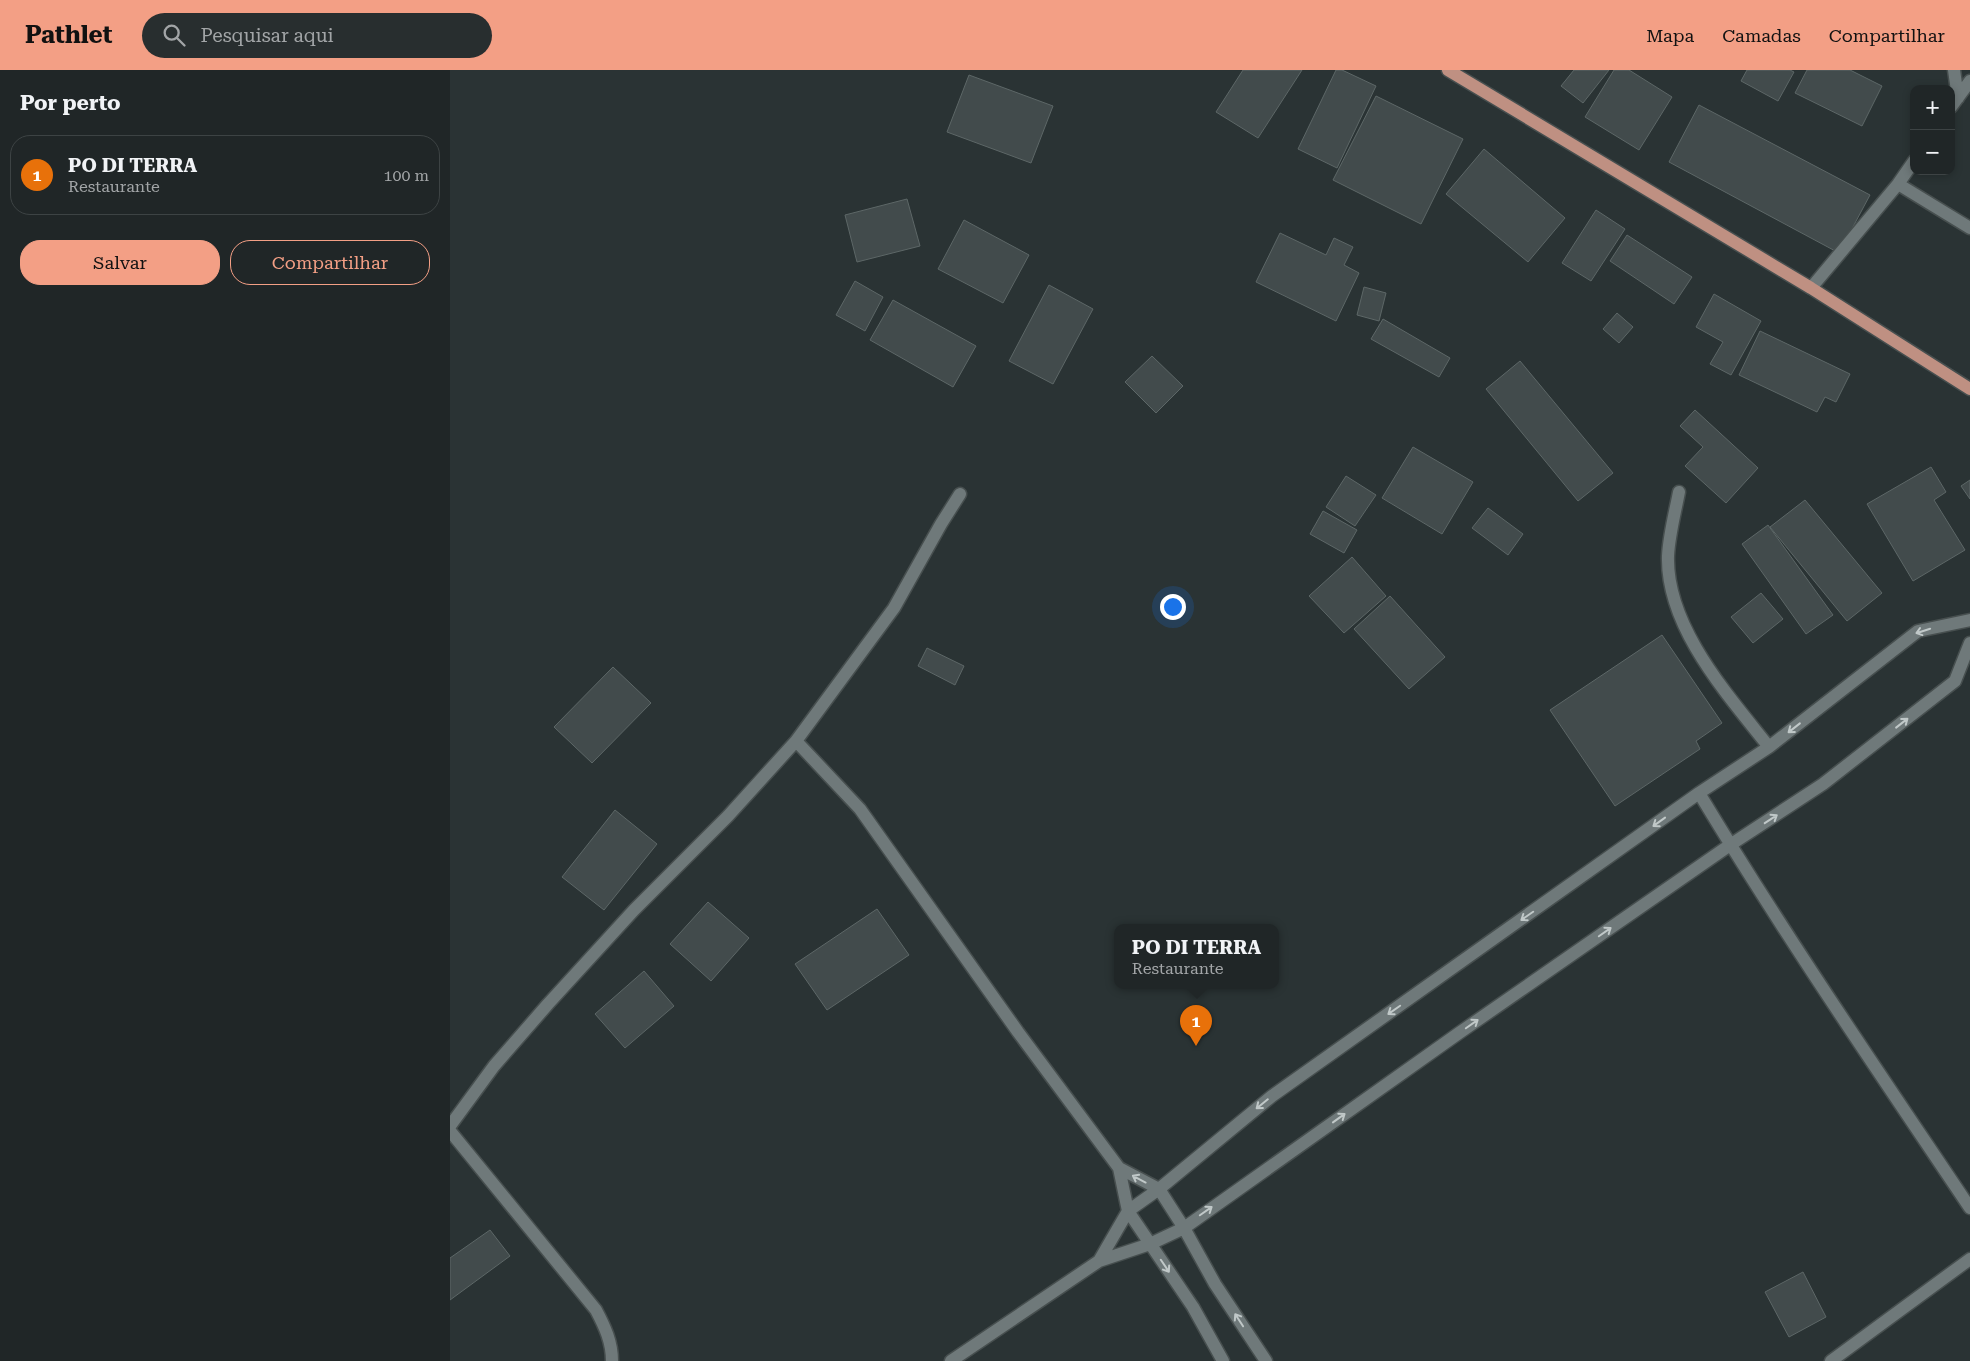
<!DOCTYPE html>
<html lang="pt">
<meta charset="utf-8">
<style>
body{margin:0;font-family:"Roboto Serif",serif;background:#282e2f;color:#f1f3f6}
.controls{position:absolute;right:15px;top:15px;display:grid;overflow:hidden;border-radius:10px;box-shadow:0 2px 8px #0003}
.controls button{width:45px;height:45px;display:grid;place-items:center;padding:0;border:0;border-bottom:1px solid #3d4344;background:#202627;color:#f1f3f6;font:25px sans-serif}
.you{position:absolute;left:722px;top:536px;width:18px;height:18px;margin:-12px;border:4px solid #fff;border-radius:50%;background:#1a73e8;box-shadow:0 0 0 8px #1a73e833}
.badge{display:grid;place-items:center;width:32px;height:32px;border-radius:50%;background:#f39f85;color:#fff;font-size:16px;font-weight:700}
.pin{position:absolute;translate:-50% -41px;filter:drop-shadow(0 1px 2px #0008)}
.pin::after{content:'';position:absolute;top:26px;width:18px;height:15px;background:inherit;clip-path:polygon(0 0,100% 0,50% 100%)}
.popup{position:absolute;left:664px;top:854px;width:165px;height:65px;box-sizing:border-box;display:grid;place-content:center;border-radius:10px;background:#202627;filter:drop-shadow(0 1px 4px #0005);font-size:16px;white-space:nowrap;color:#a2a5a7}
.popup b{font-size:19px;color:#f1f3f6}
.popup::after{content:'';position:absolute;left:50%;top:100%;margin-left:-10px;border:10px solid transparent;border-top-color:#202627}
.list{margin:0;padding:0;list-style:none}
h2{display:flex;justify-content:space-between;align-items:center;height:65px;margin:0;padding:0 20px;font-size:21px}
h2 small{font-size:16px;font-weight:400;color:#a2a5a7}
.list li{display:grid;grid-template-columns:32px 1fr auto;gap:15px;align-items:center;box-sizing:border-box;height:80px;margin:0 10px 10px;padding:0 10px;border:1px solid #3d4344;border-radius:20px}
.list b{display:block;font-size:19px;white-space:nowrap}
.list p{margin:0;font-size:16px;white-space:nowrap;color:#a2a5a7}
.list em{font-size:16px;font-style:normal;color:#a2a5a7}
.actions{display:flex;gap:10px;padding:15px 20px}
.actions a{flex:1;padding:11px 0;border:1px solid #f39f85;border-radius:20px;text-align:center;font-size:18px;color:#f39f85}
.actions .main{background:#f39f85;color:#111}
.icon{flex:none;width:28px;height:28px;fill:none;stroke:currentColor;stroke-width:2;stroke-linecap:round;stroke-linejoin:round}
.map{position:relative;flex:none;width:1520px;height:1291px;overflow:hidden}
header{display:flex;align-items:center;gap:30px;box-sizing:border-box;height:70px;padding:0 25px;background:#f39f85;color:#111}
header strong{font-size:24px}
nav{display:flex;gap:28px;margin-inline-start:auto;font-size:18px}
.search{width:350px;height:45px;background:#282e2f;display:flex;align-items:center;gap:12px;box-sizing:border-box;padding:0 18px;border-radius:28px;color:#a2a5a7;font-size:19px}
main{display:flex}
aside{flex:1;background:#202627}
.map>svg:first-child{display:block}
.building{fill:#424b4c;stroke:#5d6767}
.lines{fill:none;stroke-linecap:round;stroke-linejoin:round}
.minor-casing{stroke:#474f4f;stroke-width:15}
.major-casing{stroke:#474f4f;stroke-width:15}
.minor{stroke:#6f797a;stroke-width:12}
.major{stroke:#bf9082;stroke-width:12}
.oneway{stroke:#c0c8c8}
</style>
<header>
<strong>Pathlet</strong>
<div class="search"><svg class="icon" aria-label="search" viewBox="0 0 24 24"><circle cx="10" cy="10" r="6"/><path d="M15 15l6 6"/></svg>Pesquisar aqui</div>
<nav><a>Mapa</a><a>Camadas</a><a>Compartilhar</a></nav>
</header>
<main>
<aside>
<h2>Por perto<small></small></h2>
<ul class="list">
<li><span class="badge" style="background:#e8710a">1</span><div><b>PO DI TERRA</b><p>Restaurante</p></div><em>100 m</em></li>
</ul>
<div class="actions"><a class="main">Salvar</a><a>Compartilhar</a></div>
</aside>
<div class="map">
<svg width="1520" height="1291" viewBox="0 0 1520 1291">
<rect width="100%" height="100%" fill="#2a3334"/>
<path class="building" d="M793,0H852L808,68L766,42Z
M886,0H892L926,16L887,98L848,79Z
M1124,0H1159L1133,33L1111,16Z
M1164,0H1179L1222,27L1189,80L1135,47Z
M1297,0H1340L1344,2L1328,31L1291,11Z
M1357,0H1400L1432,16L1412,56L1345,23Z
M519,5L603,36L581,93L497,62Z
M926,26L1013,69L971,154L883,110Z
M1249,35L1420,125L1389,183L1219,92Z
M1034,79L1115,148L1078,192L996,124Z
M457,129L470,176L407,192L395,145Z
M1146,140L1175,159L1141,211L1112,193Z
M514,150L579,185L553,233L488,199Z
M830,163L876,185L884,168L903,177L894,195L909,203L886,251L806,212Z
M1177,165L1242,207L1224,234L1160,191Z
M405,211L433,227L415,261L386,245Z
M599,215L643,239L603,314L559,291Z
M914,217L936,223L929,251L907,245Z
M1264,224L1311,251L1281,305L1260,294L1273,272L1246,257Z
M443,230L526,276L503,317L420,270Z
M1167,243L1183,257L1169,273L1153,259Z
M933,249L1000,288L989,307L921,269Z
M1310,261L1400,304L1386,332L1375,327L1367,342L1289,305Z
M702,286L733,316L706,343L675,312Z
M1070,291L1163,403L1128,431L1036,319Z
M1245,340L1308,398L1276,433L1235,396L1253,377L1230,356Z
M963,377L1023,412L992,464L932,428Z
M1481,397L1496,422L1484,430L1515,480L1463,511L1417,434Z
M896,406L926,425L905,456L876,437Z
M1520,410V429L1511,416Z
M1355,430L1432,523L1397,551L1320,457Z
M1038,438L1073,464L1058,485L1022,458Z
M873,441L907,460L894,483L860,464Z
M1318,455L1383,545L1356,564L1292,474Z
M902,487L936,526L894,563L859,526Z
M1311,523L1333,549L1303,573L1281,547Z
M940,526L995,587L959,619L904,559Z
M1212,565L1272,653L1246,671L1250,679L1165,736L1100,640Z
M477,578L514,596L505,615L468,596Z
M163,597L201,633L142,693L104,657Z
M165,740L207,774L154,840L112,807Z
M258,832L299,868L261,911L220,874Z
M427,839L459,885L377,940L345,894Z
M194,901L224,936L175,978L145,944Z
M40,1160L60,1186L0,1230V1188Z
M1353,1202L1376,1247L1339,1267L1315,1222Z"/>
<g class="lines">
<g class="minor-casing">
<path id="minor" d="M1504,0L1508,28
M1501,37L1520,11
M1448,114L1520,158
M1361,218L1448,114L1464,91
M1229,422C1225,443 1219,465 1218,486C1216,557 1278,625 1319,677
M346,671L410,739L568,962L669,1098L678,1141L743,1237L773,1291
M1249,723C1334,864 1428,1001 1520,1138
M0,1056L44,996L98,934L184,840L278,746L346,671L444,538L491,454L510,424
M0,1061L146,1240C155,1257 162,1272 162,1291
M669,1098L709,1119L734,1158L765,1214L816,1291
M649,1191L678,1141L709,1119L822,1026L1249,723L1319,677L1468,561L1520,550
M501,1291L649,1191L700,1174L734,1158L1009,963L1280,775L1373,714L1505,611L1520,573
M1381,1291L1520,1189"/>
</g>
<g class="major-casing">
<path id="major" d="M998,0L1361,218L1520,319"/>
</g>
<use href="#minor" class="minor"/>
<use href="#major" class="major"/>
</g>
<defs><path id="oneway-shaft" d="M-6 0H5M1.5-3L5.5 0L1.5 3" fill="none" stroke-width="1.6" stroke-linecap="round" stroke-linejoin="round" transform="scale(1.25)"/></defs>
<g class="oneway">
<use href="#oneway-shaft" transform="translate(1473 561) rotate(162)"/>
<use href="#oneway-shaft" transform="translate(1452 653) rotate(-38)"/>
<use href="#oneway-shaft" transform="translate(1344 658) rotate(142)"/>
<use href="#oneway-shaft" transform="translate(1321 749) rotate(-33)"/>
<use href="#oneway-shaft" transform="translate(1209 752) rotate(144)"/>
<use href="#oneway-shaft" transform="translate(1077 846) rotate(145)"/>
<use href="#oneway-shaft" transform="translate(1155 862) rotate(-35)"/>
<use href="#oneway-shaft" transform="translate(944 940) rotate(145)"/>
<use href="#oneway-shaft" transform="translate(1022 954) rotate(-35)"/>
<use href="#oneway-shaft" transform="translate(812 1034) rotate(141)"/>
<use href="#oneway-shaft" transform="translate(889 1048) rotate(-36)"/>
<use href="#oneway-shaft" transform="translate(689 1109) rotate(-152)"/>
<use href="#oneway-shaft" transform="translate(756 1141) rotate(-35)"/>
<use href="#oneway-shaft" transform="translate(715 1196) rotate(56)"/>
<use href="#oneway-shaft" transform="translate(789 1250) rotate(-123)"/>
</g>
</svg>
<div class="controls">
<button>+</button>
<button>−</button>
</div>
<div class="you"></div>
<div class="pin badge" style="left:746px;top:976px;background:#e8710a">1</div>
<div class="popup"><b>PO DI TERRA</b>Restaurante</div>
</div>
</main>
